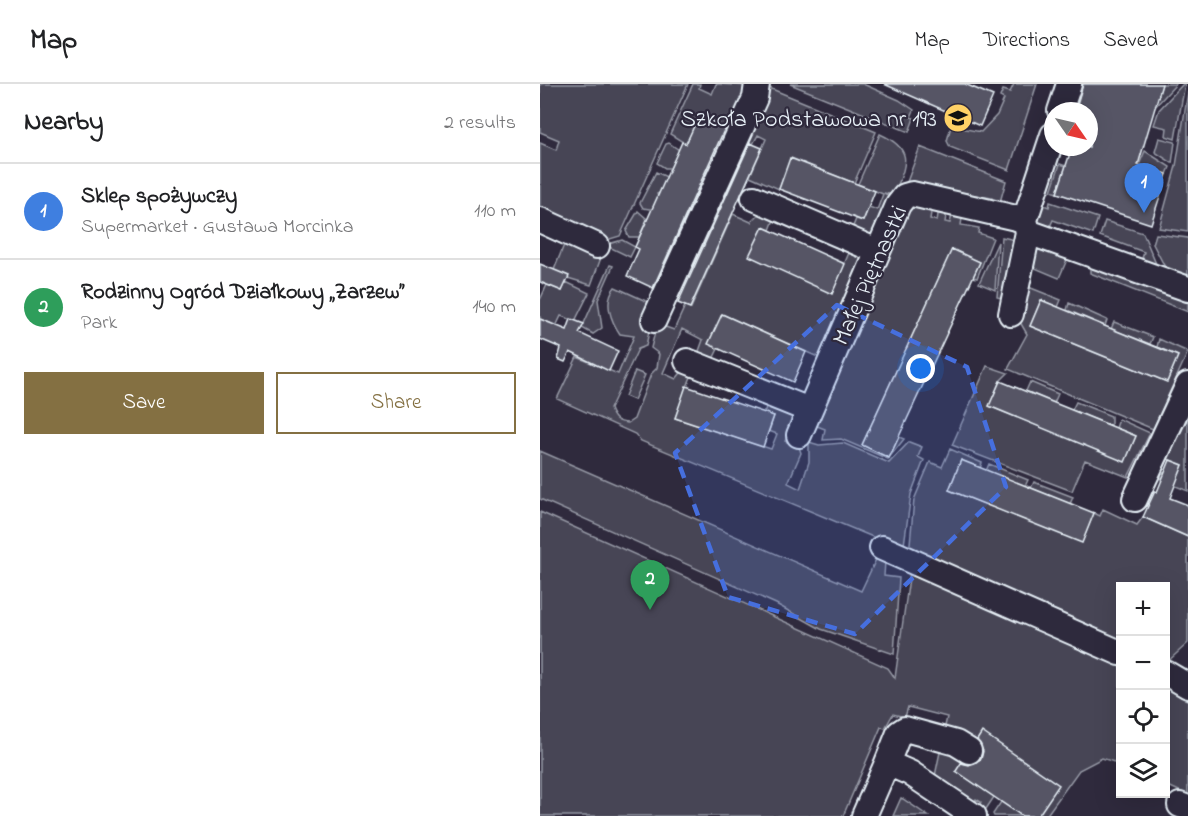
<!DOCTYPE html>
<meta charset="utf-8">
<style>
body{margin:0;font-family:"Indie Flower",sans-serif;background:#f2f2f2;color:#202124}
.controls{position:absolute;right:18px;bottom:18px;display:grid;overflow:hidden;border-radius:0px;box-shadow:0 6px 24px #0002}
.controls button{width:54px;height:54px;display:grid;place-items:center;padding:0;border:0;border-bottom:2px solid #e0e0e0;background:#fff;color:#202124;font:30px sans-serif}
.compass{position:absolute;left:504px;top:18px;width:54px;height:54px;border-radius:50%;background:#fff;box-shadow:0 6px 24px #0002;rotate:124deg}
.you{position:absolute;left:381px;top:285px;width:21px;height:21px;margin:-15px;border:4px solid #fff;border-radius:50%;background:#1a73e8;box-shadow:0 0 0 9px #1a73e833}
.badge{display:grid;place-items:center;width:39px;height:39px;border-radius:50%;background:#847042;color:#fff;font-size:20px;font-weight:700}
.pin{position:absolute;translate:-50% -50px;filter:drop-shadow(0 2px 3px #0008)}
.pin::after{content:'';position:absolute;top:32px;width:21px;height:18px;background:inherit;clip-path:polygon(0 0,100% 0,50% 100%)}
.list{margin:0;padding:0;list-style:none}
h2{display:flex;justify-content:space-between;align-items:center;height:78px;margin:0;padding:0 24px;font-size:26px}
h2 small{font-size:20px;font-weight:400;color:#757577}
.list li{display:grid;grid-template-columns:39px 1fr auto;gap:18px;align-items:center;box-sizing:border-box;height:96px;padding:0 24px;border-top:2px solid #e0e0e0}
.list b{display:block;font-size:22px;white-space:nowrap}
.list p{margin:0;font-size:20px;white-space:nowrap;color:#757577}
.list em{font-size:20px;font-style:normal;color:#757577}
.actions{display:flex;gap:12px;padding:18px 24px}
.actions a{flex:1;padding:14px 0;border:2px solid #847042;border-radius:0px;text-align:center;font-size:21px;color:#847042}
.actions .main{background:#847042;color:#fff}
.icon{flex:none;width:33px;height:33px;fill:none;stroke:currentColor;stroke-width:2;stroke-linecap:round;stroke-linejoin:round}
.map{position:relative;flex:none;width:648px;height:732px;overflow:hidden}
header{display:flex;align-items:center;gap:36px;box-sizing:border-box;height:84px;padding:0 30px;background:#fff;border-bottom:2px solid #e0e0e0}
header strong{font-size:28px}
nav{display:flex;gap:33px;margin-inline-start:auto;font-size:21px}
main{display:flex}
aside{flex:1;background:#fff}
.map>svg:first-child{display:block}
.green{fill:#464455;stroke:#979aa6;stroke-width:1.5}
.building{fill:#575565;stroke:#e8f1f8;stroke-width:1.5}
.lines{fill:none;stroke-linecap:round;stroke-linejoin:round}
.minor-casing{stroke:#e8f1f8;stroke-width:28}
.minor{stroke:#2f2a3d;stroke-width:24}
.marked{fill:#466fde;fill-opacity:0.2;stroke:#466fde;stroke-width:4.5;stroke-dasharray:12 8;stroke-linejoin:round}
.labels{text-anchor:middle;stroke-width:4.5;stroke-linejoin:round;paint-order:stroke}
.poi-label{font-size:24px;fill:#e8f1f8;stroke:#2f2a3d;text-anchor:end}
.street-label{font-size:24px;fill:#e8f1f8;stroke:#2f2a3d}
</style>
<header>
<strong>Map</strong>
<nav><a>Map</a><a>Directions</a><a>Saved</a></nav>
</header>
<main>
<aside>
<h2>Nearby<small>2 results</small></h2>
<ul class="list">
<li><span class="badge" style="background:#3f7fe0">1</span><div><b>Sklep spożywczy</b><p>Supermarket · Gustawa Morcinka</p></div><em>110 m</em></li>
<li><span class="badge" style="background:#2e9e5b">2</span><div><b>Rodzinny Ogród Działkowy „Zarzew”</b><p>Park</p></div><em>140 m</em></li>
</ul>
<div class="actions"><a class="main">Save</a><a>Share</a></div>
</aside>
<div class="map">
<svg width="648" height="732" viewBox="0 0 648 732">
<rect width="100%" height="100%" fill="#2f2a3d"/>
<filter id="ink" filterUnits="userSpaceOnUse"><feTurbulence type="fractalNoise" baseFrequency=".0167" numOctaves="2"/><feDisplacementMap in="SourceGraphic" scale="12" xChannelSelector="R" yChannelSelector="G"/><feConvolveMatrix kernelMatrix="1 2 1 2 8 2 1 2 1" color-interpolation-filters="sRGB"/></filter>
<g filter="url(#ink)">
<path class="green" d="M0,0H148L80,152L60,158L0,132V59L16,66L19,56L0,48Z
M153,0H160L159,4L172,10L176,0L209,2L189,48L159,32L146,60L130,50Z
M250,0H323L359,16L374,26L371,33L374,34L369,48Z
M474,0H497L469,86L410,63L407,57L411,42L441,48L457,31L464,15L460,13L463,6L470,8Z
M622,0H636L614,24Z
M643,0H645L635,55L626,52L627,44L614,41L619,26Z
M222,1L336,48L314,99L251,74L239,105L210,92L226,55L218,51L213,60L207,57L215,27L221,29Z
M648,8V148L619,144L636,82Z
M340,50C375,66 366,80 354,111L344,109L353,114L335,152L329,156L310,150L316,135L323,137L329,123L337,126L343,110L318,100Z
M619,54L635,58L632,79L615,68Z
M129,59L139,66L130,84H125L117,79L126,60Z
M380,63L466,97L460,118H452V114L367,98Z
M605,67L630,83L627,90L599,81Z
M520,80L526,82L517,109L511,107Z
M116,88L131,95L126,106L117,110L120,119L116,126L103,124L100,119Z
M510,118L558,134L553,150L513,136L507,149L496,142L498,119L509,123Z
M373,121L392,123L390,135L397,137L399,124L407,126L405,138L410,139L413,127L423,128L421,141L439,144L438,149L453,154L437,194L433,193L440,178L412,166L322,361L349,374L359,353L364,355L348,375L301,355L283,356L285,345L272,340L364,129Z
M98,127L107,135L99,153H89L86,147Z
M220,129L235,133L230,146L223,143L210,172L292,209L311,164L321,169L322,179L280,274L182,230L178,265L172,277L161,274L159,267L163,256L142,245L123,289L136,295L144,285L152,290L135,334L231,365L237,350L229,347L234,332L224,329L229,315L256,331L245,357L259,363L261,369L248,399L260,405L269,378V358L279,361L303,359L349,379L369,358L382,363L378,373L384,376L371,410L363,468L345,458L101,357L95,350L17,315L37,273L78,290L94,252L80,250C71,237 63,217 75,203L108,218L102,232L107,235L110,242L106,262L98,265L70,325C74,336 78,338 88,339L94,335L111,290L117,284L119,270L111,264L117,240L134,246L145,222L151,224L193,130L211,138Z
M565,137L603,149L619,187L600,181L604,168L560,152Z
M0,144L62,171L51,201L28,194L14,186L24,161L0,150Z
M616,150L648,154V194L627,187L613,160Z
M462,153L475,156L461,214L457,213Z
M82,156L95,163L90,173L65,161Z
M458,158L455,206L439,199Z
M497,161L529,171L519,194L495,184L490,175Z
M70,181L73,182L58,216L62,244L53,250L42,244Z
M550,182L648,216V228L550,189Z
M26,198L49,209L35,237L21,232L12,251L6,248L10,239L0,235V216L7,201L22,207Z
M486,202L521,216L518,223L501,216L490,242L627,298L638,272L617,263L619,255L648,268L613,345L468,285L487,250L480,238Z
M529,219L567,236L565,242L527,226Z
M574,238L613,253L610,260L571,245Z
M447,282L468,289L460,297L449,322L585,377L596,352L576,344L579,335L610,349L588,393L545,376L532,407L412,361Z
M95,287L105,291L94,316L85,312Z
M490,298L518,310L514,319L486,307Z
M536,318L571,332V342L532,326Z
M648,334V407L621,396L622,388L638,393L643,381L628,375Z
M410,365L442,379L440,384L421,376L409,406L542,458L554,429L560,432L563,425L597,441L603,433L648,453V559L626,579V502H580V563L369,471L374,416L390,378L402,383Z
M0,367L321,507L339,469L345,477L344,492L359,494L354,570L281,545L236,520L0,415Z
M449,380L488,396L485,402L446,387Z
M494,398L533,413L530,420L491,404Z
M0,428L348,584L355,594L370,487L580,580V680L562,674L539,686L506,732H498L442,649L434,661L404,647L407,633L368,623L365,633L353,630L345,644L341,643L303,732H0Z
M626,600L648,612V711L626,701Z
M401,663L426,673L416,687L454,713L446,725L439,722L441,718L436,715L434,718L395,692Z
M361,714L363,715L388,732H353Z
M461,718L482,732H454L453,730Z"/>
<path class="building" d="M344,0H425L453,12L440,42Z
M543,0H622L598,81L627,90L611,140L517,109L532,63H549V27H535Z
M159,31L185,44L113,204L87,192L99,165L95,163L142,58L146,60Z
M210,59L222,64L150,224L138,219Z
M250,74L335,107L323,137L239,105Z
M223,143L305,180L292,210L209,172Z
M412,165L440,178L349,374L322,361Z
M0,180L29,192L22,207L0,198Z
M501,216L638,272L627,298L490,242Z
M182,230L266,268L253,298L168,260Z
M0,235L27,246L31,235L44,240L39,249L78,267L69,287L30,268L25,278L18,275L21,264L0,255Z
M460,297L596,352L585,378L449,322Z
M146,302L234,332L223,363L135,334Z
M421,376L554,429L542,459L409,406Z
M630,376L643,381L630,414L648,421V453L603,433L615,407L617,408Z
M442,648L519,701L498,732H482L416,687L421,679L429,681L441,675L443,667L437,656Z"/>
<g class="lines">
<g class="minor-casing">
<path id="minor" d="M520,27L529,0
M513,51L485,136L488,148L648,205
M214,114L337,167
M0,136L57,162
M471,230L488,148
M114,236L215,14L217,0
M147,277L269,326
M259,351L358,121L365,112L372,110L485,136
M595,415L648,301
M342,464L580,569
M626,589L648,602
M347,679L359,649L365,645L416,659L429,667
M640,721L648,724
M324,732L347,679L370,689L434,732"/>
</g>
<use href="#minor" class="minor"/>
</g>
</g>
<path class="marked" d="M297,221L427,283L466,403L315,550L188,513L135,369Z"/>
<defs>
<g id="school-disc" transform="scale(1.5)"><circle r="9.5" fill="#ffd166" stroke="#2f2a3d"/><path d="M0-5L7-2L0 1L-7-2ZM-4 1L0 2.5L4 1V4Q0 6-4 4Z" fill="#111"/></g>
</defs>
<g fill-rule="evenodd">
<use href="#school-disc" x="418" y="34"/>
</g>
<g class="labels">
<g class="poi-label">
<text x="397" y="42">Szkoła Podstawowa nr 193</text>
</g>
<g class="street-label">
<text transform="translate(329 191) rotate(-66)" y="8">Małej Piętnastki</text>
</g>
</g>
</svg>
<div class="controls">
<button>+</button>
<button>−</button>
<button><svg class="icon" aria-label="locate" viewBox="0 0 24 24"><circle cx="12" cy="12" r="6"/><path d="M12 2v4M12 18v4M2 12h4M18 12h4"/></svg></button>
<button><svg class="icon" aria-label="layers" viewBox="0 0 24 24"><path d="M12 4l9 5-9 5-9-5zM3 14l9 5 9-5"/></svg></button>
</div>
<svg class="compass" viewBox="-18 -18 36 36"><path d="M0-13l5 13h-10z" fill="#e53935"/><path d="M0 13l5-13h-10z" fill="#757577"/></svg>
<div class="you"></div>
<div class="pin badge" style="left:604px;top:129px;background:#3f7fe0">1</div>
<div class="pin badge" style="left:110px;top:526px;background:#2e9e5b">2</div>
</div>
</main>
